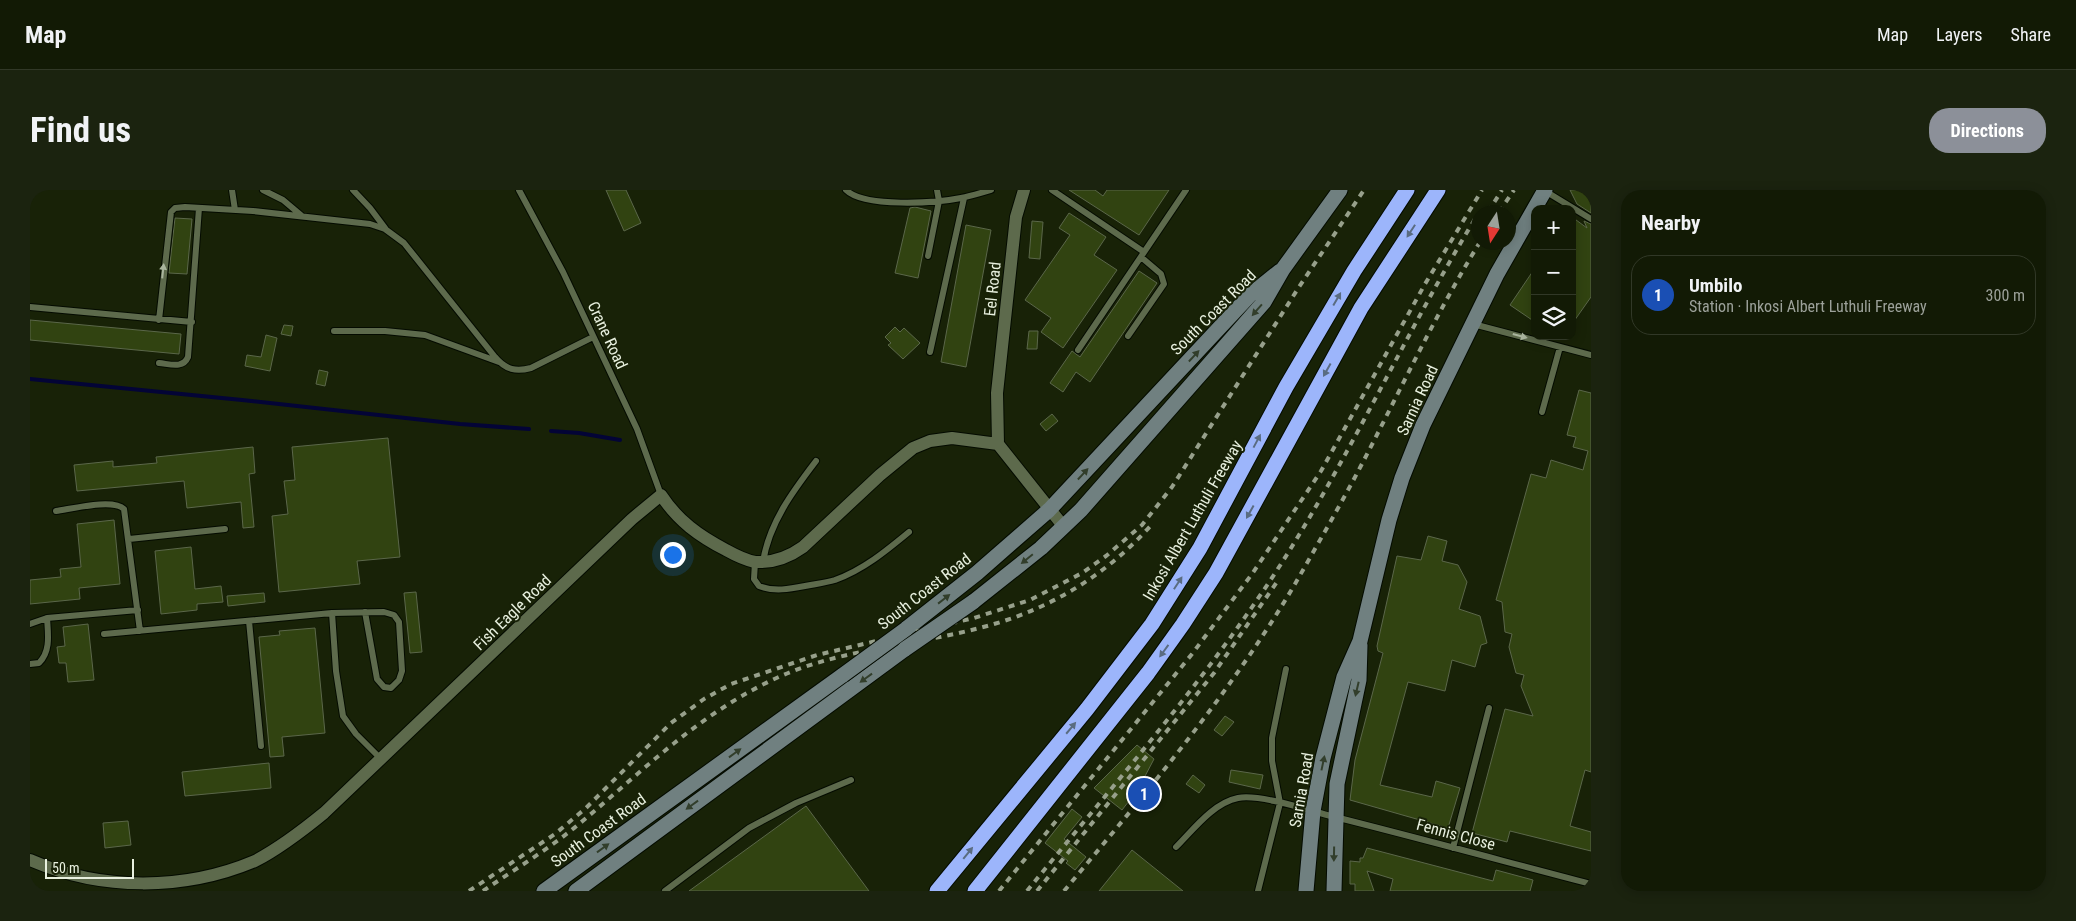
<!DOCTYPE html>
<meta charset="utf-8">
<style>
body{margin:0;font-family:"Roboto Condensed",sans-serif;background:#1b230f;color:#f1f3f6}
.controls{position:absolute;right:15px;top:15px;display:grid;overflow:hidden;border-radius:10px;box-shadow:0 2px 12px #0003}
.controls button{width:45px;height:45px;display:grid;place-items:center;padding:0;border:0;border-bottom:1px solid #313827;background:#121a05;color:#f1f3f6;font:25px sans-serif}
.compass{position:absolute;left:1441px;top:15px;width:45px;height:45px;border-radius:50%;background:#121a05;box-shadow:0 2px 12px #0003;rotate:192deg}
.scale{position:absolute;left:15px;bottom:12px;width:89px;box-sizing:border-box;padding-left:5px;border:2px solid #e8f0df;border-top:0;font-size:14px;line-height:18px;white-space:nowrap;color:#e8f0df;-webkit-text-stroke:4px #182207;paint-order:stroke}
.you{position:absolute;left:642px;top:364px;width:18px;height:18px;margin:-12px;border:4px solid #fff;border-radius:50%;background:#1a73e8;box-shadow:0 0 0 8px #1a73e833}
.badge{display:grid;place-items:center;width:32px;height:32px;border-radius:50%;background:#8c9099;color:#fff;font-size:16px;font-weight:700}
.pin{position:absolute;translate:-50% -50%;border:2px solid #fff;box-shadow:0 1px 5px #0006}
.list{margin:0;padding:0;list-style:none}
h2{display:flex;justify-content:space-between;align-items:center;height:65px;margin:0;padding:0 20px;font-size:21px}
h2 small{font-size:16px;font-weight:400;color:#9ca19a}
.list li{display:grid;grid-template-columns:32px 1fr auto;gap:15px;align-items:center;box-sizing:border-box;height:80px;margin:0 10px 10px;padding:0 10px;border:1px solid #313827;border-radius:20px}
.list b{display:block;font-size:19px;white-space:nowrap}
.list p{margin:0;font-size:16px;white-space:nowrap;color:#9ca19a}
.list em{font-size:16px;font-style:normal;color:#9ca19a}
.icon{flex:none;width:28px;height:28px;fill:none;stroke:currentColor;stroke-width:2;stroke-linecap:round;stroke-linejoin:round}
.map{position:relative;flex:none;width:1561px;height:701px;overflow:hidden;border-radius:20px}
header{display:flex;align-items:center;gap:30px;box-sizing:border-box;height:70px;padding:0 25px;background:#121a05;border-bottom:1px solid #313827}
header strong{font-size:24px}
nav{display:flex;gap:28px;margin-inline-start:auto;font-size:18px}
.intro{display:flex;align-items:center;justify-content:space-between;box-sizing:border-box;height:120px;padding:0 30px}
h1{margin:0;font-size:35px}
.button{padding:12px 22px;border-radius:20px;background:#8c9099;color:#fff;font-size:18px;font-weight:700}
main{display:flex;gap:30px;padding:0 30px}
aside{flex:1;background:#121a05;border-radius:20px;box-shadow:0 2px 12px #0003}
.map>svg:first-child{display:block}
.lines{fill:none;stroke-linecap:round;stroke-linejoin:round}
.stream{stroke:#030436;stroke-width:4}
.building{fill:#314311;stroke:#5b674a}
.lane-casing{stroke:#040b00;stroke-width:8}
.street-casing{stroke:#040b00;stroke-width:14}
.secondary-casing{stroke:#040b00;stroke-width:17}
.highway-casing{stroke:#040b00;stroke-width:17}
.lane{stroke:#5d6a4c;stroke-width:6}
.street{stroke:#5d6a4c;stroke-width:12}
.secondary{stroke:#708080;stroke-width:15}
.highway{stroke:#9cb5fb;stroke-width:15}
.rail{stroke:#97a08b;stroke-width:4;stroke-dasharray:6 6;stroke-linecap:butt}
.secondary-bridge-casing{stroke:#040b00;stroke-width:17;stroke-linecap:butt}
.secondary-bridge{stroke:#708080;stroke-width:15}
.oneway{fill:#5a6c81}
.oneway2{fill:#a9b49d}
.oneway3{fill:#323e2b}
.labels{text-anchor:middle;stroke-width:4;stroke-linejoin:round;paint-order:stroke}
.street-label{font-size:16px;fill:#e8f0df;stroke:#182207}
</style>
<header>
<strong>Map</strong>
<nav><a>Map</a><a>Layers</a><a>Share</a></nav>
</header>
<div class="intro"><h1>Find us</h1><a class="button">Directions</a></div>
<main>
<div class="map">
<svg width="1561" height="701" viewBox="0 0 1561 701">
<rect width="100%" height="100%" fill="#182207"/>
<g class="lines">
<path class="stream" d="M0,189L212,210L430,234L499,239
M521,241L549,243L590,250"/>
</g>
<path class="building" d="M576,0H596L611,33L594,41Z
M1039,0H1065L1073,6L1077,0H1139L1109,45Z
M1540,0H1561V23L1547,14Z
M885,17L901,21L888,88L865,83L880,18Z
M1039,23L1076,47L1064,65L1087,80L1033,158L1011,142L1021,128L995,110L1040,45L1029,38Z
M1542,27L1557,38L1554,31L1561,34V107L1542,134Z
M145,28L162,29L157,84L139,83Z
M1002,31L1013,32L1010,69L999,68Z
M936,35L961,40L936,177L911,172Z
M1505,78V132L1480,115Z
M1109,81L1127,93L1060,192L1046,182L1033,202L1020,193L1042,161L1050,167Z
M0,130L151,144L149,164L0,150Z
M254,135L263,136L261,146L251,144Z
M865,137L870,142L874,138L890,153L873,169L858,155L861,153L855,147Z
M999,141H1008L1007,159H997Z
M236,145L247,148L240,181L215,176L217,165L231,167Z
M289,180L298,182L295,196L286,194Z
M1549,200L1561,203V582L1555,580L1540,636L1561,642V661L1480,641L1477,652L1442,643L1475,519L1503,526L1491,496L1494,485L1486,483L1479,457L1482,444L1475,442L1472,412L1466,410L1501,284L1516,288L1521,270L1553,280L1558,261L1543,257L1546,247L1537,245Z
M1022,224L1028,231L1016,241L1010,234Z
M358,248L370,367L327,371L330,394L249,402L242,326L258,324L254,291L265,290L262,257Z
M223,257L225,283L219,284L224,337L213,338L211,312L157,318L154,291L47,301L44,275L83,271V277L127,273L126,267Z
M84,330L90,394L49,398L50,409L0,414V390L31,387L30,379L51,377L47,334Z
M1398,346L1417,351L1412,371L1428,375L1437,392L1429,419L1450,426L1457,453L1451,455L1445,477L1422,470L1415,501L1378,492L1350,595L1402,607L1406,591L1430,598L1418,638L1320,610L1325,570L1353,463L1348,461L1347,456L1367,366L1391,370Z
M161,357L165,399L191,396L193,412L167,414V420L131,424L125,361Z
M386,402L392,462L380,463L374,403Z
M234,403L235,412L198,416L197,406Z
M58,434L64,490L38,492L36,473H29L27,457L35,456L33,437Z
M285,438L295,543L252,547L254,566L240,567L229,447L250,445L249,441Z
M1195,526L1204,532L1192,546L1184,540Z
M1107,555L1124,569L1113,590L1097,609L1099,611L1092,620L1064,598Z
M239,573L241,598L155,606L152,582Z
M1201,580L1233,585L1230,599L1199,592Z
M1163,585L1175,595L1169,603L1156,594Z
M776,616L839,701H659Z
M1042,619L1052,627L1034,649L1056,667L1045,680L1036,673L1038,671L1015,653Z
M98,631L101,655L75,658L73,633Z
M1337,658L1463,691L1466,680L1503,690L1500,701H1360L1363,689L1337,681L1344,701H1325V694H1320V671L1330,672V668H1333Z
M1102,660L1153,701H1069Z"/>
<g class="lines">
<g class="lane-casing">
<path id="lane" d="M202,0L205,20
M233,0L253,10L272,26
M323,0L340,18L355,38
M489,0L533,82L607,239L631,305
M816,0C834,18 906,13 931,8C941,6 951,3 961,0
M1022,0L1114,62
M1515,1L1561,29
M898,66L909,11L907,0
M0,117L162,132
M129,130L141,22L145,18L155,17L223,21L340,34L355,39L374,53L465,167C476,180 486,182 501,178L563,147
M1443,134L1561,165
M304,141H355L395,145L469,172
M1098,146L1134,94L1131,84L1111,67
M1048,160L1156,0
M900,162L934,8
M129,173C140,174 153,179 158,167L169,18
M1512,222L1530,157
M26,321C41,319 83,308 94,319L110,441
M99,349L195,339
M725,372L724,389L729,396C744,402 760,399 775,396C785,394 795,393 805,390C833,380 856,361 879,342
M733,372C739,333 763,301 786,271
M302,423L306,481L313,526L326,544L351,569
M219,431L231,556
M0,434L17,428L108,420
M74,444L302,423L354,422L364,425L369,432L372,481L369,490L361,498L354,497L347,489L335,422
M0,474L9,473C21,461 18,444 17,428
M1146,657C1163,640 1183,613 1208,608C1229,604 1275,619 1297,625C1385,647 1473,671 1561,694
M1423,658L1459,518
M635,701L719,638L766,613L821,590
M1228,701L1250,613L1242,571V548L1256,479"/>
</g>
<g class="street-casing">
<path id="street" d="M994,0L986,27L967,203L968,254L1034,337
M0,670C71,701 154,701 225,671C250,658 272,641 294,623L602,329L631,305C648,331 669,346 696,360C705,365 715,370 725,372C743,373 759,367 773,357L850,285L883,258L900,251L922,248L968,254"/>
</g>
<g class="secondary-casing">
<path id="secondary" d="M943,412L1011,358L1051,320L1234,112L1253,79L1310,0
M876,439L947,383L1019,320L1220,105L1250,81
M514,701L813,485
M546,701L875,459
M1276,701L1283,621L1293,568L1314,487L1330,451L1359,330L1372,288L1393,235L1467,84L1515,0
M1304,701L1307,594L1329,490L1330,455"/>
</g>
<g class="highway-casing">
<path id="highway" d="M907,701L1057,519L1122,434L1170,358L1256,197L1324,81L1377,0
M945,701L1118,483L1153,434L1186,383L1331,118L1408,0"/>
</g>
<use href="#lane" class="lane"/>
<use href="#street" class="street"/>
<use href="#secondary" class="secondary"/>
<use href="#highway" class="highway"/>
<path class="rail" d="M1458,22L1472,0
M1469,22L1484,0
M439,701L525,644L556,618L641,533L674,509L701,494L787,465L944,428L1000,410L1052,383L1076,366L1112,335L1142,297L1269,97L1334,0
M453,701C485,679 519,659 549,634C613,581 664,528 740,491C810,457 890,456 964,434C1026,416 1081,381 1123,333
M969,701L1162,464L1222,384L1291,281L1395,94L1452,0
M997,701C1084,594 1176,490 1251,374C1323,261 1378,138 1448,24
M1007,701L1184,483L1249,389
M1034,701C1116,603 1200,504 1265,394C1285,359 1305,324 1324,289C1366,210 1403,128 1450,52"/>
<g class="secondary-bridge-casing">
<path id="secondary-bridge" d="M875,459L943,412
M813,485L876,439"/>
</g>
<use href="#secondary-bridge" class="secondary-bridge"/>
</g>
<defs><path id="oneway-solid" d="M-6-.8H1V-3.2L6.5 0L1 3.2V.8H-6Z" transform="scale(1.25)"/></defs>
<g class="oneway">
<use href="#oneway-solid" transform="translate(1381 41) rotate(123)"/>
<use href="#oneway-solid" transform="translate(1307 109) rotate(-60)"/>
<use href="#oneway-solid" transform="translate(1297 180) rotate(119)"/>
<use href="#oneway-solid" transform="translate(1227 251) rotate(-62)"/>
<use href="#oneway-solid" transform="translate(1220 322) rotate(119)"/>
<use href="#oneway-solid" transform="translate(1148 393) rotate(-57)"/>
<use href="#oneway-solid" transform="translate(1134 461) rotate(126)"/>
<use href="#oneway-solid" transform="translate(1041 538) rotate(-50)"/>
<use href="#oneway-solid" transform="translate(938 663) rotate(-51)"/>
</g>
<g class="oneway2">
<use href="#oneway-solid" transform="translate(133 81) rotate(-84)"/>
<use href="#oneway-solid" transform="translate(1490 146) rotate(15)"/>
</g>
<g class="oneway3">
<use href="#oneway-solid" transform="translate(1227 120) rotate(131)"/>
<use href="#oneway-solid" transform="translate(1164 166) rotate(-47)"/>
<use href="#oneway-solid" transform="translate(1053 284) rotate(-47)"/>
<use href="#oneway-solid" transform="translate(997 369) rotate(141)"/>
<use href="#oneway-solid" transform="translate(914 409) rotate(-38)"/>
<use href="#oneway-solid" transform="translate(836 488) rotate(144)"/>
<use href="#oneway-solid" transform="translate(1327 499) rotate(103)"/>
<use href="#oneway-solid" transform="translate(705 563) rotate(-36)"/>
<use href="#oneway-solid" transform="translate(1293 573) rotate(-78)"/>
<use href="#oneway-solid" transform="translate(662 615) rotate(144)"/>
<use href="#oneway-solid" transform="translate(573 658) rotate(-36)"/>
<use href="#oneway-solid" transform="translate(1304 664) rotate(91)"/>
</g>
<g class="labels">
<g class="street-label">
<text transform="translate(962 99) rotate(-84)" y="6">Eel Road</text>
<text transform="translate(1183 122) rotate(-45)" y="6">South Coast Road</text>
<text transform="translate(578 145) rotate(65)" y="6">Crane Road</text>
<text transform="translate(1387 210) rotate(-65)" y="6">Sarnia Road</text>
<text transform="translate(1162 330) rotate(-60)" y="6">Inkosi Albert Luthuli Freeway</text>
<text transform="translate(894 401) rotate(-38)" y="6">South Coast Road</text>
<text transform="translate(482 422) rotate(-44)" y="6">Fish Eagle Road</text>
<text transform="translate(1271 600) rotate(-80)" y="6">Sarnia Road</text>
<text transform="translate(568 640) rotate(-36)" y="6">South Coast Road</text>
<text transform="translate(1426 644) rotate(15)" y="6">Fennis Close</text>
</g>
</g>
</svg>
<div class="controls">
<button>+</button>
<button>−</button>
<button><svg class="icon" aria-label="layers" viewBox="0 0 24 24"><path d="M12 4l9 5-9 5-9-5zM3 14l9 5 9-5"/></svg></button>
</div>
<svg class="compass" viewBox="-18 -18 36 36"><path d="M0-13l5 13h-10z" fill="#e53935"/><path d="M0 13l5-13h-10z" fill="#9ca19a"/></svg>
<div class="scale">50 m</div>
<div class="you"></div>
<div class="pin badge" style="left:1114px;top:604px;background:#1a4fb4">1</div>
</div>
<aside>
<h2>Nearby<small></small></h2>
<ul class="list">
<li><span class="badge" style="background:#1a4fb4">1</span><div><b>Umbilo</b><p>Station · Inkosi Albert Luthuli Freeway</p></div><em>300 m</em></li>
</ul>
</aside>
</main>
